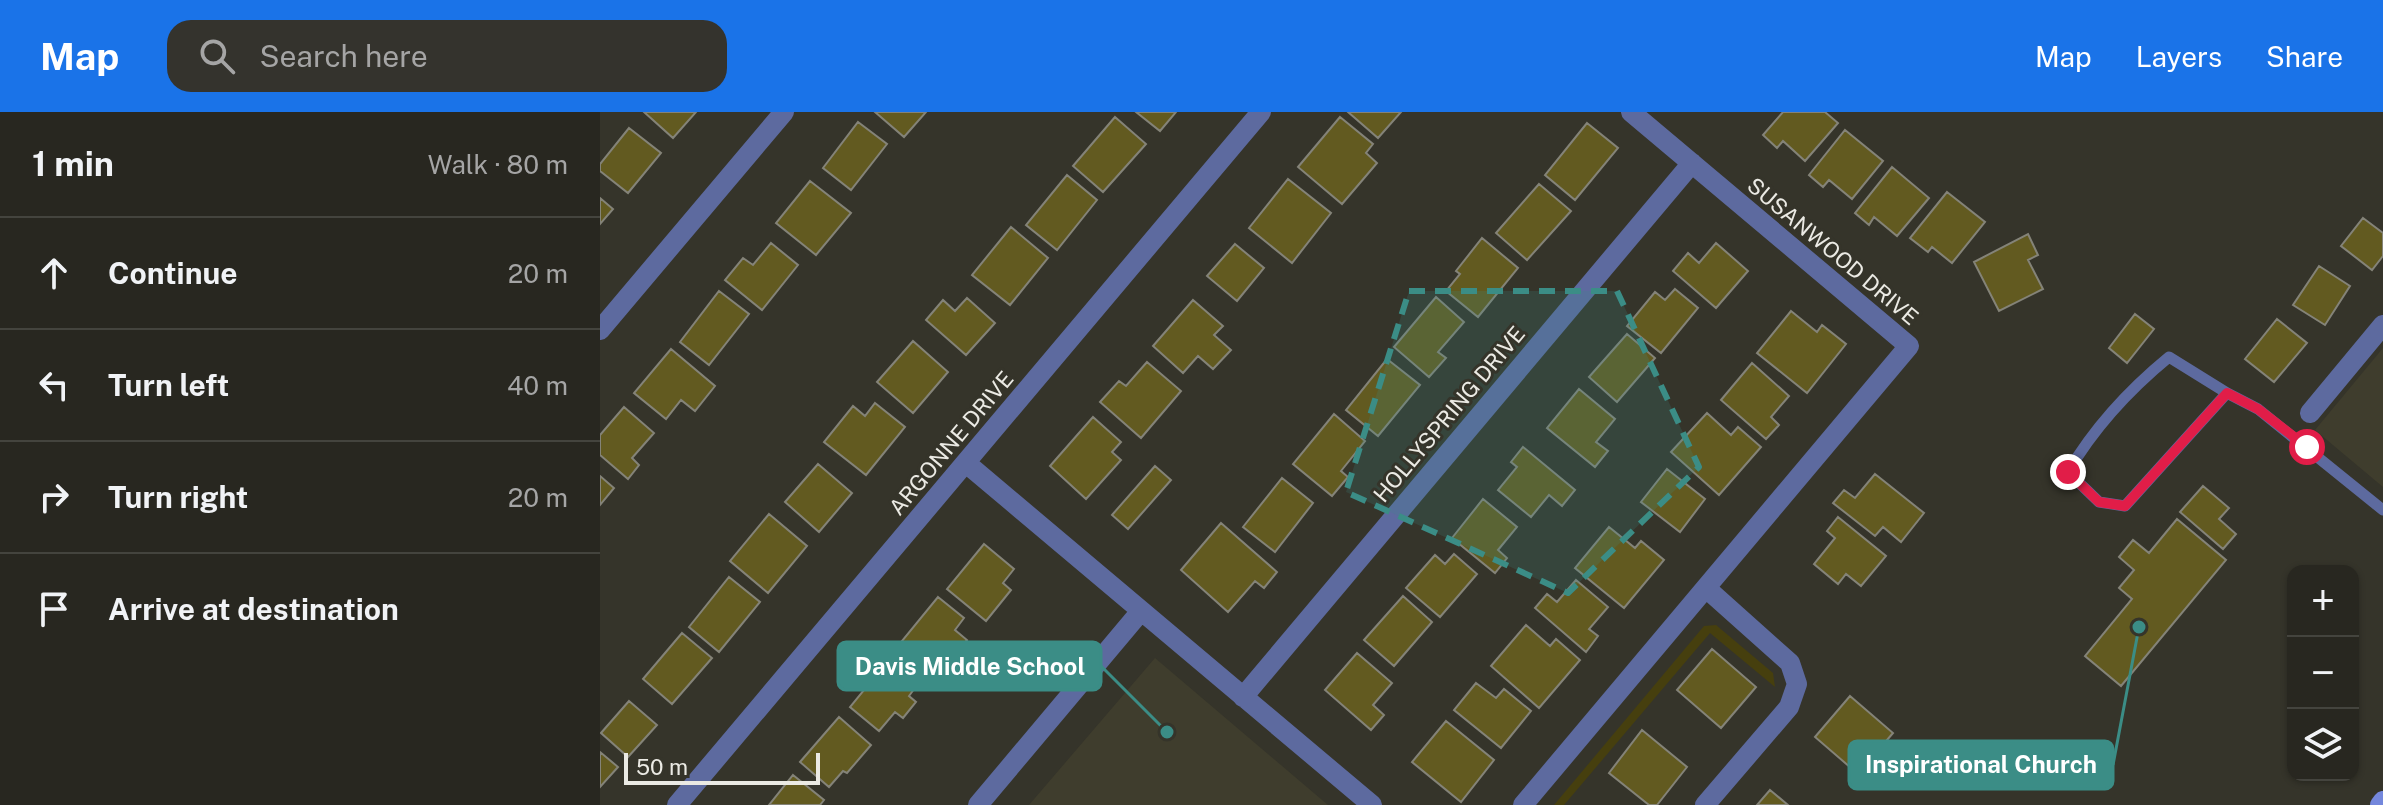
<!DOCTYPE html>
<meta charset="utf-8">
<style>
body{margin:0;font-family:"Public Sans",sans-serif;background:#34332d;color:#f1f3f6}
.controls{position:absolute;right:24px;bottom:24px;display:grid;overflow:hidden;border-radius:16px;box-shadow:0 2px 6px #0004}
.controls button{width:72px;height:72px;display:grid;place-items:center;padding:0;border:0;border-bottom:2px solid #44443e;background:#282720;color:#f1f3f6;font:40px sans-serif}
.scale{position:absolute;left:24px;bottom:20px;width:196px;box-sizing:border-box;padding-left:8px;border:4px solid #ebeae4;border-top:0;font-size:22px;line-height:28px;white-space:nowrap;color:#ebeae4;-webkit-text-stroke:6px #35342a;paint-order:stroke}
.stop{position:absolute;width:24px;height:24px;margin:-18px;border:6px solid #e11d48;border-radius:50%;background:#fff}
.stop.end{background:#e11d48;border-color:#fff;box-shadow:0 2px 8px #0008}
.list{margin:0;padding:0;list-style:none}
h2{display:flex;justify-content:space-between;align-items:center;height:104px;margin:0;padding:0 32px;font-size:34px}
h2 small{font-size:26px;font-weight:400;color:#a5a5a5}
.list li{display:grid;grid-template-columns:52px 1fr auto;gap:24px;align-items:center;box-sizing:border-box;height:112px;padding:0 32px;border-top:2px solid #44443e}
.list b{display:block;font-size:30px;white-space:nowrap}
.list em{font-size:26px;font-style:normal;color:#a5a5a5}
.icon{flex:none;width:44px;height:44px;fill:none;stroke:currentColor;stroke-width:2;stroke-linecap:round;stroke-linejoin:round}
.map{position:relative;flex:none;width:1783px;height:693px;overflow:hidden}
header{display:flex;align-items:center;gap:48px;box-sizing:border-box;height:112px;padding:0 40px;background:#1a73e8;color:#fff}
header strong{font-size:38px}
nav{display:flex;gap:44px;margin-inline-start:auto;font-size:28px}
.search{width:560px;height:72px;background:#34332d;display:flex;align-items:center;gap:20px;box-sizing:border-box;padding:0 28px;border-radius:24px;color:#a5a5a5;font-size:30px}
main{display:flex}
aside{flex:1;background:#282720}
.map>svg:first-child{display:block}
.built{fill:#3f3d2d}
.green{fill:#463f0e}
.building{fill:#625a20;stroke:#848378;stroke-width:2}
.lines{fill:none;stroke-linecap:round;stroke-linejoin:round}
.lane{stroke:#5d6a9f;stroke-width:11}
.street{stroke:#5d6a9f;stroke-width:20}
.secondary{stroke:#7487dc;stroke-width:20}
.route{stroke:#e11d48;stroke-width:10}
.marked{fill:#3b8d86;fill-opacity:0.2;stroke:#3b8d86;stroke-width:6;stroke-dasharray:16 10;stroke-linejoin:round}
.labels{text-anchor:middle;stroke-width:6;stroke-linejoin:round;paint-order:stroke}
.street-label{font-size:22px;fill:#ebeae4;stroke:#35342a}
.leader{fill:none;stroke:#3b8d86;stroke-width:3}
.callout-dot{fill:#3b8d86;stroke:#35342a;stroke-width:3}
.callout{fill:#3b8d86;stroke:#3b8d86;stroke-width:3}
.callout-label{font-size:24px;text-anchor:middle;font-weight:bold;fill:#fff}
</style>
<header>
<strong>Map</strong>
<div class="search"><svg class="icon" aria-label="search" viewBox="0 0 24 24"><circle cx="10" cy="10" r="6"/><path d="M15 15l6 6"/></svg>Search here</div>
<nav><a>Map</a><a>Layers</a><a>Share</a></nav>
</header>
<main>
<aside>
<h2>1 min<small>Walk · 80 m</small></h2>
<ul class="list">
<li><svg class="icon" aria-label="ahead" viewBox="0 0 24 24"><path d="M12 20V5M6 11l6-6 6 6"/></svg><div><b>Continue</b></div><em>20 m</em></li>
<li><svg class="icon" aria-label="left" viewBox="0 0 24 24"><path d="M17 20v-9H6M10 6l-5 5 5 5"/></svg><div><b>Turn left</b></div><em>40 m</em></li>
<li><svg class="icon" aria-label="right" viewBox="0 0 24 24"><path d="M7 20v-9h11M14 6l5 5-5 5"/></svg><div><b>Turn right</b></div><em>20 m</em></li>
<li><svg class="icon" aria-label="arrive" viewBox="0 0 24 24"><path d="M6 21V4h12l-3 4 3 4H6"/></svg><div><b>Arrive at destination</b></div></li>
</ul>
</aside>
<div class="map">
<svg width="1783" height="693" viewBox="0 0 1783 693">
<rect width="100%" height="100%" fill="#35342a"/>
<path class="built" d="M1783,236V375L1715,318Z
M555,546L728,693H429Z"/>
<path class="green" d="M1116,513L1173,561L1175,575L1110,521L964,693H954L1104,514Z"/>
<path class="building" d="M44,0H96L73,26Z
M275,0H326L304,25Z
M536,0H576L560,19Z
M748,0H801L778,26Z
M1183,0H1225L1238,11L1205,49L1183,29L1177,36L1163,23Z
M515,5L546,32L503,80L473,54Z
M740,5L773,32L766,41L777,51L742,92L698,55Z
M258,10L287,32L251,78L223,56Z
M987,11L1018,36L975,88L945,63Z
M29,16L61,41L28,81L0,59V52Z
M1245,18L1283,49L1252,87L1229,68L1223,75L1209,63Z
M1292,55L1329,86L1297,124L1274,105L1269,113L1255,101Z
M467,63L497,88L457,138L426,113Z
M688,67L731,101L692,151L649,116Z
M210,69L251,101L216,143L176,111Z
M939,72L971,99L927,148L896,121Z
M1347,80L1385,110L1352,151L1332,135L1328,140L1310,126Z
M0,86L13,97L0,112Z
M1763,106L1783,121V144L1772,158L1741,134Z
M411,115L448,146L410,193L372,163Z
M1428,122L1438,143L1428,148L1443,177L1399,199L1374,150Z
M882,126L918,156L878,205L846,179L860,162L856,159Z
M171,131L198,153L162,198L125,168L143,146L153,153Z
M1116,131L1148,159L1116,196L1073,159L1088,141L1099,151Z
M635,132L664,156L637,189L607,164Z
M1719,154L1750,174L1725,213L1693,193Z
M1075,177L1098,196L1061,241L1027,214L1055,180L1065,188Z
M119,179L149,202L109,253L80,230Z
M836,185L864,210L838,240L846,246L829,265L794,235Z
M367,186L395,211L366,243L326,208L343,188L355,199Z
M593,188L623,214L614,223L631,238L613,257L598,244L583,261L553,234Z
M1191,199L1217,220L1222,213L1246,232L1207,281L1157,241Z
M1535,202L1554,217L1527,251L1509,236Z
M1677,207L1707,231L1674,270L1645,247Z
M1027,222L1055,246L1017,290L989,265Z
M313,229L348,260L313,301L277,270Z
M71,237L115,274L95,299L81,288L66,307L34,281Z
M787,247L820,273L778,324L746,298Z
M547,250L581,279L541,326L500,290L519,269L526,274Z
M1152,251L1189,284L1171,305L1179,313L1166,327L1121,288Z
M979,277L1015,307L996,330L1008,339L995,355L947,316Z
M275,291L305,315L266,363L224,330L253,294L265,304Z
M24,295L54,321L32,346L39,353L28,367L0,343V323Z
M1107,301L1131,323L1138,315L1161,335L1119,383L1071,340Z
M734,302L765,329L741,359L748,365L732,384L693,352Z
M493,305L521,330L512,340L521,348L486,387L450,354Z
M923,335L975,378L962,394L949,383L931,405L898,378L917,355L911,350Z
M218,352L252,381L219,420L185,390Z
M555,354L571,368L528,417L512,403Z
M1067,357L1105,387L1080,420L1041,390Z
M1275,362L1324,401L1301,430L1283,415L1275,424L1233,391L1244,378L1255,386Z
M0,364L14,376L0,393Z
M682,366L713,391L675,440L643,415Z
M1603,374L1629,396L1619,407L1636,422L1623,437L1580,400Z
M883,387L917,415L898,438L907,446L895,461L852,426Z
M169,402L207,434L168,481L130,449Z
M1238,405L1286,444L1261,474L1246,462L1238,472L1214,452L1235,426L1227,419Z
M1577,407L1626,448L1521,574L1485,544L1532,487L1519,476L1534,458L1519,445L1533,428L1549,441Z
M621,411L677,460L664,476L655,469L628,500L581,458Z
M1009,415L1035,436L1041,429L1064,448L1024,496L975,456Z
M384,432L414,457L403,471L411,478L386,509L347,477Z
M854,442L877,462L840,505L806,476L835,443L845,452Z
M129,465L160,490L119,540L89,515Z
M976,468L1008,495L989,517L998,524L986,540L935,496L947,482L957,490Z
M803,484L832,510L794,554L764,528Z
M338,485L364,506L355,518L367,528L335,566L297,535Z
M926,513L950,534L956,527L980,548L939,596L891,554Z
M82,521L112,546L72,592L43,567Z
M1112,537L1156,575L1121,616L1077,578Z
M757,541L792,571L773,593L784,603L771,618L725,578Z
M291,545L320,569L309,584L316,590L303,606L295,600L279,619L250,595Z
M876,571L896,586L904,577L931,599L901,636L854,598Z
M1250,584L1293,621L1258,662L1215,625Z
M29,589L57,613L28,645L1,621Z
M239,605L271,633L247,661L243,659L229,675L200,650Z
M846,609L894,648L861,690L812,650Z
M1042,618L1087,655L1057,693H1049L1009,661Z
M0,640L18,655L0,675Z
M193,663L224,688L220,693H169Z
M1170,678L1188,693H1157Z"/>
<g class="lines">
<path class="lane" d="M1627,281L1525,394L1499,390L1468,360C1494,316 1530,277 1569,245L1627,281L1658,297L1783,398"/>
<path class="street" d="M0,218L184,0
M1710,301L1783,213
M366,351L772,693
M643,585L1092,51
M77,693L661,0
M378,693L541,499
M923,693L1309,234L1031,0
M1105,693L1189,595L1197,572L1190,551L1106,476"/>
<path class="secondary" d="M1780,693L1783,689"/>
</g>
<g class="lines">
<path class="route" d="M1468,360L1499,390L1525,394L1627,281L1658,297L1707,335"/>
</g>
<path class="marked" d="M809,179H1017L1099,355L968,481L746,380Z"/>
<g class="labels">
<g class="street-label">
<text transform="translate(1233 139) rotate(40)" y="8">SUSANWOOD DRIVE</text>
<text transform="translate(849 302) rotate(-50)" y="8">HOLLYSPRING DRIVE</text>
<text transform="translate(351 331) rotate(-50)" y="8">ARGONNE DRIVE</text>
</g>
</g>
<path class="leader" d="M567 620L501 554M1539 515L1513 653"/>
<g class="callout-dot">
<circle cx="567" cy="620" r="8"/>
<circle cx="1539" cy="515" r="8"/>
</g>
<g class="callout">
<rect x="238" y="530" width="263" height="48" rx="8"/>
<rect x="1249" y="629" width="264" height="48" rx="8"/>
</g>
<g class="callout-label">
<text x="370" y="563">Davis Middle School</text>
<text x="1381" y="661">Inspirational Church</text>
</g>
</svg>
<div class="controls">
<button>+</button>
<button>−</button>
<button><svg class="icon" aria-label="layers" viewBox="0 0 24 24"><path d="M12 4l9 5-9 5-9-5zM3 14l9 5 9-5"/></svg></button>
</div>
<div class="scale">50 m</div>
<div class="stop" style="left:1707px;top:335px"></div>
<div class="stop end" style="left:1468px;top:360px"></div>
</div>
</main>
